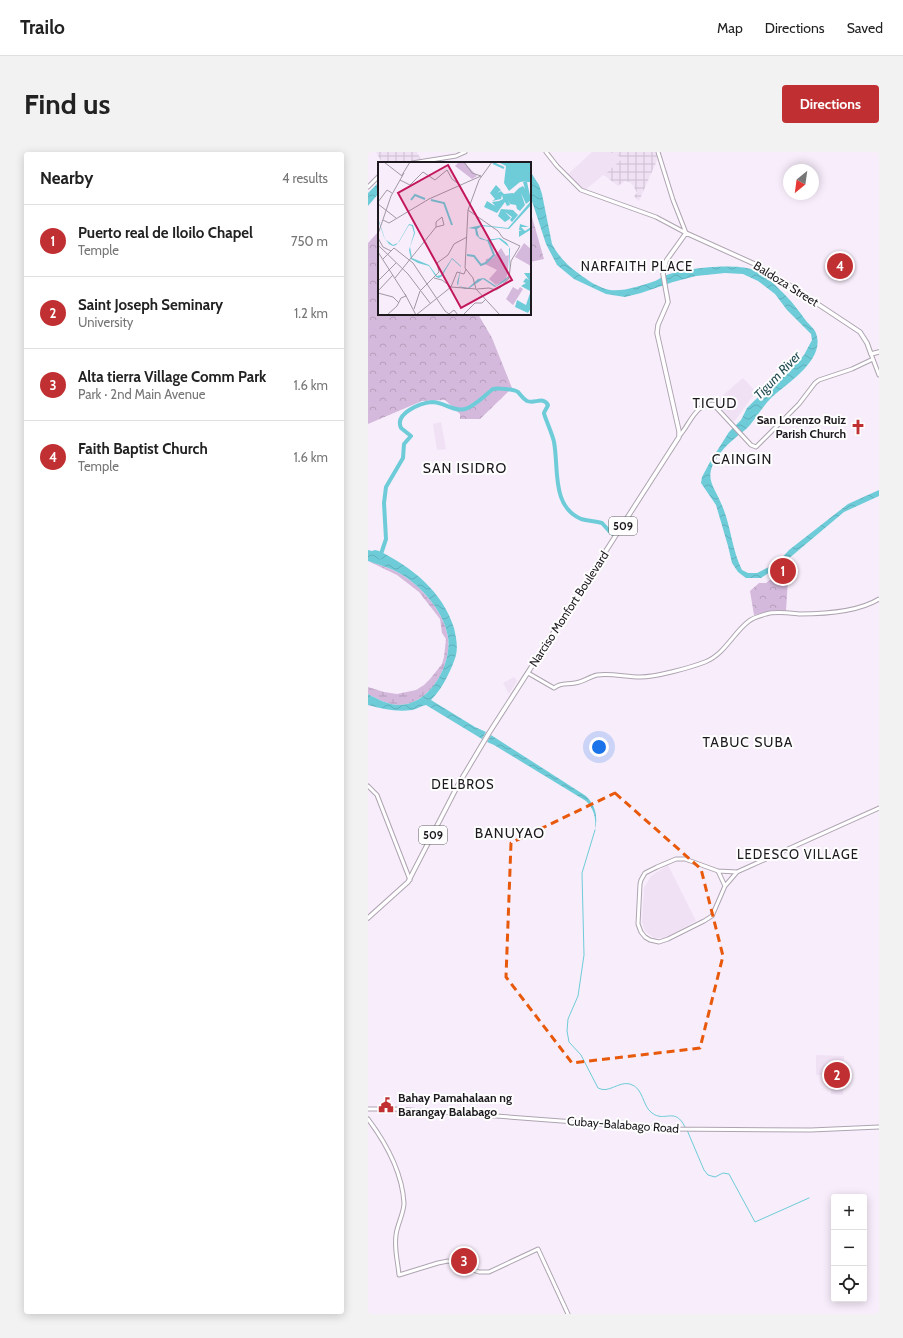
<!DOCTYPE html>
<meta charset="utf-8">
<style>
body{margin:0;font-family:Cabin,sans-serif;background:#f2f2f2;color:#222}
.controls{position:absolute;right:12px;bottom:12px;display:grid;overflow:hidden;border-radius:4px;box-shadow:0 2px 10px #0003}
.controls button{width:36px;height:36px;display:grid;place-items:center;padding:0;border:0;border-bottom:1px solid #e0e0e0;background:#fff;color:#222;font:20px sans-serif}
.compass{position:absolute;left:415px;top:12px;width:36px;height:36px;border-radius:50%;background:#fff;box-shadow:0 2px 10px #0003;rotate:209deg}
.you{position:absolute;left:231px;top:595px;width:14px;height:14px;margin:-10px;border:3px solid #fff;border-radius:50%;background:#1a73e8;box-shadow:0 0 0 6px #1a73e833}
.badge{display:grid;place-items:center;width:26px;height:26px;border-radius:50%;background:#c03032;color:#fff;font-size:13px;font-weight:700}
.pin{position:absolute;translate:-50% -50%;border:2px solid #fff;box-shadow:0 1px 4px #0006}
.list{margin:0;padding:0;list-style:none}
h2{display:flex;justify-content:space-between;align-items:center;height:52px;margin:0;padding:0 16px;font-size:17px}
h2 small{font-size:13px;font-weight:400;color:#767676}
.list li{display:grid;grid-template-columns:26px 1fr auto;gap:12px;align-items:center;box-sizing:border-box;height:72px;padding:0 16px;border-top:1px solid #e0e0e0}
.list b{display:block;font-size:15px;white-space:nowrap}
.list p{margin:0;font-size:13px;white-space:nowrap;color:#767676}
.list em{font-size:13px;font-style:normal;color:#767676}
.icon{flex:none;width:22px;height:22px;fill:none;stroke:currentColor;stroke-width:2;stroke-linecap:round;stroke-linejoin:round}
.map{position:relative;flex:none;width:511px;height:1162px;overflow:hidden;border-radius:4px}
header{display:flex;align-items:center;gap:24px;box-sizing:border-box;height:56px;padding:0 20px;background:#fff;border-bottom:1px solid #e0e0e0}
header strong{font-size:19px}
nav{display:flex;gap:22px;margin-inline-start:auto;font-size:14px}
.intro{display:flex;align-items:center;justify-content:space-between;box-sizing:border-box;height:96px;padding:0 24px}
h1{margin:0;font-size:28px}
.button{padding:10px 18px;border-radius:4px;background:#c03032;color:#fff;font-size:14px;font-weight:700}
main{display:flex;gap:24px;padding:0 24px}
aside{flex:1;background:#fff;border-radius:4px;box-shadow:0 2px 10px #0003}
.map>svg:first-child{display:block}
.built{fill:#f0e1f5}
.industrial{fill:url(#industrial-grid)}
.forest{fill:url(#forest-crowns)}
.wetland{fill:url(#wetland-marsh)}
.water{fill:url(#water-waves)}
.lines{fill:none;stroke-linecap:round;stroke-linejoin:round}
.stream{stroke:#6eccd9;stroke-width:1}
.river{stroke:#6eccd9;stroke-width:4}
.secondary-casing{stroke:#aea4b1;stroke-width:5}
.primary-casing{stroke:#aea4b1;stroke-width:5.5}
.secondary{stroke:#fff;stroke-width:3}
.primary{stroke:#fff;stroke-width:3.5}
.marked{fill:none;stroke:#e8590c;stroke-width:3;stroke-dasharray:8 5;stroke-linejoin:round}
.labels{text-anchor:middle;stroke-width:4;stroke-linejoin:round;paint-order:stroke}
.shield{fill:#fefefe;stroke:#605e61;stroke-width:1}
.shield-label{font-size:11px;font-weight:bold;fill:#1d191e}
.street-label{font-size:12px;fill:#1d191e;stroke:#fefefe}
.poi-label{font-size:12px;font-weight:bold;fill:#1d191e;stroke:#fefefe;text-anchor:end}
.neighbourhood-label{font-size:13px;letter-spacing:1px;fill:#1d191e;stroke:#fefefe}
.water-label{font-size:13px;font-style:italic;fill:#234e54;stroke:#fefefe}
.quarter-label{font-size:14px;letter-spacing:1px;fill:#1d191e;stroke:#fefefe}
.inset-river{fill:none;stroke:#6eccd9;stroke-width:2}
.inset-road{fill:none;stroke:#a098a3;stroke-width:1}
.view{fill:#c2185b;fill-opacity:0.15;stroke:#c2185b;stroke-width:2}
.inset-edge{fill:none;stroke:#1d191e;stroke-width:2}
</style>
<header>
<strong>Trailo</strong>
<nav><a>Map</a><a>Directions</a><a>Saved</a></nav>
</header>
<div class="intro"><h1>Find us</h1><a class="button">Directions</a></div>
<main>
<aside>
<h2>Nearby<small>4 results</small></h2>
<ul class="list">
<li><span class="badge">1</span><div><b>Puerto real de Iloilo Chapel</b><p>Temple</p></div><em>750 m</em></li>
<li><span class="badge">2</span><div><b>Saint Joseph Seminary</b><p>University</p></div><em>1.2 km</em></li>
<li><span class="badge">3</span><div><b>Alta tierra Village Comm Park</b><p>Park · 2nd Main Avenue</p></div><em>1.6 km</em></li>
<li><span class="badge">4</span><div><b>Faith Baptist Church</b><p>Temple</p></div><em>1.6 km</em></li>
</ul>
</aside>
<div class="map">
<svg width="511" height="1162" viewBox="0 0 511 1162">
<defs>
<pattern id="industrial-grid" width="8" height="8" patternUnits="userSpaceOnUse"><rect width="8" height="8" fill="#f0e1f5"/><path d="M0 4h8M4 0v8" fill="none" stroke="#cdc0d2"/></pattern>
<pattern id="forest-crowns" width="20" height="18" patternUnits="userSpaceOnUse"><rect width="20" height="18" fill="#d4b9dc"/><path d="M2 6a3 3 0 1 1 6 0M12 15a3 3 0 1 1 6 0" fill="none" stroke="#b69ebc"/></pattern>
<pattern id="wetland-marsh" width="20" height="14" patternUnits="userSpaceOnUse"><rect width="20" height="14" fill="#d4b9dc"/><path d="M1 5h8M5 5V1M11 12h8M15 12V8" fill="none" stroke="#b69ebc"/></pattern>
<pattern id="water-waves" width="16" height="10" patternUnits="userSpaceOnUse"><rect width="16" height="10" fill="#6eccd9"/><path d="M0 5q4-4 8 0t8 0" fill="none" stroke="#5fafba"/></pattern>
</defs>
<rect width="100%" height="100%" fill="#f8edfb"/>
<path class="built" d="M224,0H242L256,6L217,38L199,23Z
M375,226L387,239V241L366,270L347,250Z
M73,270L78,297L69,298L65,272Z
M146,525L149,529L141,542L135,531Z
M300,713L328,769L297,786H286L277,779L274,770L276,736L283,724Z
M448,903L476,904L475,943L463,942V923H448Z"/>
<path class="industrial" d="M8,0H49L53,8L41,11H14Z
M242,0H287L290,6L271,49L266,44L269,41L265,33L261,30L257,29L250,34L236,23L255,6Z"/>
<path class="forest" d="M162,58L176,107L162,110Z
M11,79V162H110L124,186L144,236L112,267H92V262L77,248L54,249L0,272V91Z
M413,419L420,427L418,459L399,460L386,463L382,439L391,431H398Z"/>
<path class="wetland" d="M0,409C8,412 16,414 23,417C49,428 76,458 80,485C84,513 62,553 31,553C21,553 9,547 0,542V535L16,540L29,542L48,538L56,533L62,527L74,512L76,505L78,487L74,481L72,467L51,440L29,423Z"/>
<path class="water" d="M162,19L171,33L174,42L184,92C191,105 199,113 210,121C219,128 231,136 242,138C255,140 275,133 287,129C290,128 292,126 294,125C311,116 365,111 383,117C395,121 403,129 412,138C423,148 431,159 439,170C442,173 445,176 447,179C460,206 421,230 404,245C396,253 389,264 382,273C377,279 371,282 366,287C357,294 346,307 343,318C340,330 348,339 352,349C363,371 363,396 374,418L380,421H389L409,411L421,398L480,352L511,338V344L476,360L413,413L393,426H378L370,420L364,411L360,394L348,353L333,331L334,325L342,310L361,280L373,268L379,256L386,249L397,239L403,237L436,203L444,188L443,182L419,158L407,142L390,129L375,122L357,121L328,124L305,130L273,141L257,145L238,142L206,127L189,113L178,92L162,43Z
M11,30V41L0,54V41Z
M0,398L4,399L7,398L11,399C44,415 75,440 86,476C88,485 90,494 88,503C86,510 83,517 80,523C75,533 70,541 63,548L107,575L118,580L114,587L58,553C53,554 49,557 44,558C28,560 15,557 0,553V542C9,547 21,553 31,553C62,553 84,513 80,485C76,458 49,428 23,417C16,414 8,412 0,409Z
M123,583L218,644C228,654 230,665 227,678C228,667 227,658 218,649L126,593L119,590Z"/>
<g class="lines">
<path class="stream" d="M227,678L214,721L216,803L210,844L200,867L199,879L201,890L213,903L230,936C241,942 250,929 262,932C276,936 274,954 284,961C297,971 307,954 317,975
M319,978L336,1018L340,1023L347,1025L355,1021L361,1022L387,1070L441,1046"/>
<path class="river" d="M12,405L18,387L16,351L18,335L35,306L36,292L43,284L33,276C26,261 53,251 64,250C76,250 85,260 97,257C107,254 117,243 125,237C129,236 146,237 150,240C153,243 155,247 159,249C167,252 175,244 180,253C179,256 177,258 176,261C176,264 185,283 186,290C191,316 183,354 213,367C220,369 227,369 234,371L242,380L245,382"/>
<g class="secondary-casing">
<path id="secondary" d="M178,0L189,14L213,38L288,65L318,81
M290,0L305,48L318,81
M44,11L88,4L97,0
M0,35L11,24
M503,202L511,223
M312,283C322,272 327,252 345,252L383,293L388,295L431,252L447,231L451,228L484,217L505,207
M160,521L186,536C194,530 199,533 207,531C215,530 221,525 229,523C243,521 258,525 272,525C288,525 321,516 337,510C357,502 365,481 381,469C386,465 392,464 398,462C408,459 421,461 431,462C456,462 490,460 511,447
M0,634L9,643L42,728
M350,719L357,734L369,720
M357,734L344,764L336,769L300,787L291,790L282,788L277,785L273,780L270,772L272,732L273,728L277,721L289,715L308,707H317L350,719L369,720L511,656
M0,957H26L115,963L300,977L443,978L511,975
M0,967C18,991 34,1019 36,1051C36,1061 29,1073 28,1083C26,1097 30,1110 31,1123L70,1111L80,1109L111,1120H121L170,1097L200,1162"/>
</g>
<g class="primary-casing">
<path id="primary" d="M0,766L40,730L90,633L121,581L311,285V279L289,181L290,173L300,150L295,122L298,109L318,81L391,114L421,133L492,180L499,191L503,202L511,200"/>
</g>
<use href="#secondary" class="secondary"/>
<use href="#primary" class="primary"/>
</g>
<path class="marked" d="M247,641L333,717L355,804L332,896L204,911L138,825L143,691Z"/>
<defs>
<g id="church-bare" transform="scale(1.2)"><path d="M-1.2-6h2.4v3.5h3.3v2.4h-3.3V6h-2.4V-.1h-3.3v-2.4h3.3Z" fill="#c03032" stroke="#fefefe" stroke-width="2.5" paint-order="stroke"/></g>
<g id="civic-bare" transform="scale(1.2)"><path d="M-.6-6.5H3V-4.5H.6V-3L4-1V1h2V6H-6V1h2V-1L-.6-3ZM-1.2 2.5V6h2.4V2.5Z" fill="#c03032" stroke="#fefefe" stroke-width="2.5" paint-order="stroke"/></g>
</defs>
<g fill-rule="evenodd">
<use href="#church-bare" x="490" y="275"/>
<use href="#civic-bare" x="18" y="953"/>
</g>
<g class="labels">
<g class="shield">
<rect x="241" y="365" width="28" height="18" rx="3"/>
<rect x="51" y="674" width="28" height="18" rx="3"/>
</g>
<g class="shield-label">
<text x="255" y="378">509</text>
<text x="65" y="687">509</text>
</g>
<g class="street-label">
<text transform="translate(418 132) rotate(32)" y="4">Baldoza Street</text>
<text transform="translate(201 457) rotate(-57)" y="4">Narciso Monfort Boulevard</text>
<text transform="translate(255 973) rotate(4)" y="4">Cubay-Balabago Road</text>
</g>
<g class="poi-label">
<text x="478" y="272">San Lorenzo Ruiz<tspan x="478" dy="14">Parish Church</tspan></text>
<text x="30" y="950" text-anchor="start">Bahay Pamahalaan ng<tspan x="30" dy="14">Barangay Balabago</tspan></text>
</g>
<g class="neighbourhood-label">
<text x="269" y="119">NARFAITH PLACE</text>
<text x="95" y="637">DELBROS</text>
<text x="430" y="707">LEDESCO VILLAGE</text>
</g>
<g class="water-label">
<text transform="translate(409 223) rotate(-46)" y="5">Tigum River</text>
</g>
<g class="quarter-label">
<text x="347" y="256">TICUD</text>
<text x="374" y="312">CAINGIN</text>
<text x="97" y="321">SAN ISIDRO</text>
<text x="380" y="595">TABUC SUBA</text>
<text x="142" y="686">BANUYAO</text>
</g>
</g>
<g transform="translate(10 10)">
<rect width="153" height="153" fill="#f8edfb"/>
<path d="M81,0H86L99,14L94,17L77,4ZM146,81L153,87V104L137,95Z" fill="#d4b9dc"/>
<path d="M123,86L128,94L131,93L130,108L128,118L118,123L111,117L119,108L107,102L108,97L115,96Z" fill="#d4b9dc"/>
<path d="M135,125L140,128L142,125L145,127L135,143L128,137Z" fill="#d4b9dc"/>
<path d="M120,0H153V20H149L153,38L148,42L143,31L147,43L142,49L139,47L135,32L141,26L145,24L147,27L145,20L149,19L142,20L131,29L126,21L128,4ZM118,23L123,28L119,31L123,29L126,32L135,31L138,43L132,42L130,38L132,43L129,44L127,40L119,51L106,45L109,39L117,44L114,40L121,39L125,37L124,33L123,37L114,39L117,37L112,31ZM153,39V43L131,67L104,64L99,67L101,75L108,78L122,76L129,81L132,87L131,115L126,120L117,125L105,117L90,127H87L80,124L79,121L83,105L74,97L64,114L61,116L58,115L51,104L40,101L33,97L31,88L36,71L34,64L31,63L21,80L18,83L15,84L11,82L6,75L0,58V56L7,77L15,83L20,81L31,62L35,63L37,71L32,85L34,96L51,103L59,114L63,113L74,96L83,104L80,124L90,126L100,117L106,116L118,124L131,114V85L121,77L110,79L102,77L98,73L97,67L90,66L104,63L130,66ZM123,47L135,48L140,53L134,60L132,58L134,55L127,50L133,56L127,60L120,54ZM142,62L151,65H143L147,69L153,65V70L152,68L141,75V69H144L141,68ZM146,111H153L152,129L143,124L148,121L145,120L148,116L151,118ZM153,128V146L150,151L137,145L139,138L148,143Z" fill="#6eccd9"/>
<path class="inset-river" d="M115,1L126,6M33,38L37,33L47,37M53,38L66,41L74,63M89,93L96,94L103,103L108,101L116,93L110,78"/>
<path class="inset-road" d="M6,0L24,14M86,0L94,11L103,14M24,13L32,0M22,18L32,23L45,10L57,18L69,8L74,17L82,23M0,40L9,28L14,31M0,42L18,56M90,48L120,69L125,76L142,84L133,99L131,116L123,125L118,128L111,126L99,127M5,58L11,61L51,37L103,14M0,72L13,34L26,11M0,76L5,85L13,89M0,83L30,112L52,141M0,90L28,134M5,97L16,86L35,101L67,149L71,152L76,148L80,153M88,107L86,112L79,110L73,125L98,127M17,116L58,65L66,63L64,55L58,60V65M56,116L64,118L73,125M0,119L18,101M98,127L95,116L87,106L90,48L101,18L114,0M98,127L122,153M0,129L15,113M0,131L15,135L21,141M27,132L38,153M36,147L42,129L61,110L59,101L70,93L76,82L89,75M9,153L19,144L23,136L28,134M38,153L73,125M85,153L97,141H104L108,137"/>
<path class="view" d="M70,3L134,118L83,146L20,31Z"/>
<rect width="153" height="153" class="inset-edge"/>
</g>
</svg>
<div class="controls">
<button>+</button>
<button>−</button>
<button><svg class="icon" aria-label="locate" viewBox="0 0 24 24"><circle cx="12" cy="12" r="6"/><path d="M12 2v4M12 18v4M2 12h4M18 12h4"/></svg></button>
</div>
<svg class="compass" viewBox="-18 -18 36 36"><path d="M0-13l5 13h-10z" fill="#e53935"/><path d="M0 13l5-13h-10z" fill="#767676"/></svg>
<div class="you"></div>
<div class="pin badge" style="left:415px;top:419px">1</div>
<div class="pin badge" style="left:469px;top:923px">2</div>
<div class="pin badge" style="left:96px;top:1109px">3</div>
<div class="pin badge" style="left:472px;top:114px">4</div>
</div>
</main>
